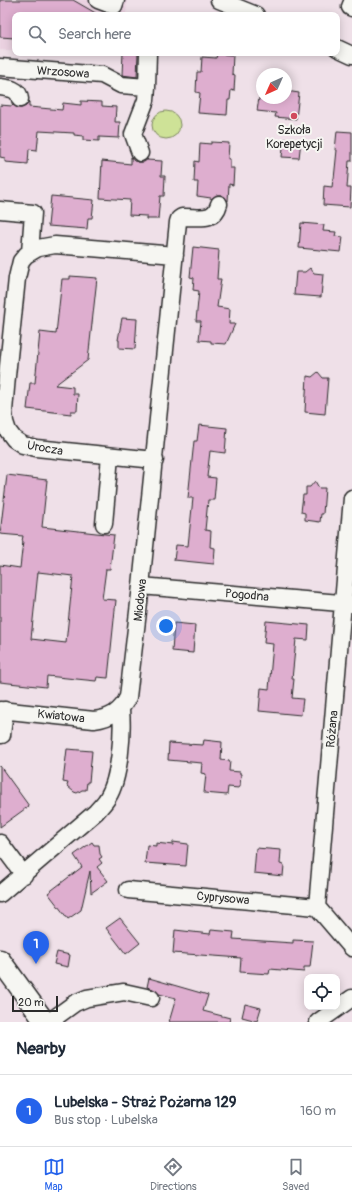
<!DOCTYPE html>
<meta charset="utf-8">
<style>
body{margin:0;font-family:Pangolin,sans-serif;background:#f2f2f3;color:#1f2937}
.controls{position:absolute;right:12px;bottom:12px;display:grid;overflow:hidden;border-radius:8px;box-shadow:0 2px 10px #0003}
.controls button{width:36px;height:36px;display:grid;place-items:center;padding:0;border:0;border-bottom:1px solid #e0e1e3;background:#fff;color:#1f2937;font:20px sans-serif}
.compass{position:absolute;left:256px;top:68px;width:36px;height:36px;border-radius:50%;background:#fff;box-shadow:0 2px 10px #0003;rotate:225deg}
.scale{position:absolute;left:12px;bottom:10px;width:46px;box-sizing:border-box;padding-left:4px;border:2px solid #2b2b2b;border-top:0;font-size:11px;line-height:14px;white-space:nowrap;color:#2b2b2b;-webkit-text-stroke:3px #f6f6f2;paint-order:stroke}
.you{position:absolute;left:166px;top:626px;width:14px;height:14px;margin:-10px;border:3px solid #fff;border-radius:50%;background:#1a73e8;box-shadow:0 0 0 6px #1a73e833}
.badge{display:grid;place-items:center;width:26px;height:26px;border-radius:50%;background:#2563eb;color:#fff;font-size:13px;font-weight:700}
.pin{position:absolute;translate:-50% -33px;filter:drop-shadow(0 1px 2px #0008)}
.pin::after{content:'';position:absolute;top:21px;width:14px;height:12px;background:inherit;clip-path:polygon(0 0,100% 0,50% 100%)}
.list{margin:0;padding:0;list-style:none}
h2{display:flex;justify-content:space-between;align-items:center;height:52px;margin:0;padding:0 16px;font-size:17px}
h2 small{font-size:13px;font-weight:400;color:#747a83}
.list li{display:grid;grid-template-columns:26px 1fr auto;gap:12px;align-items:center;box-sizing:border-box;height:72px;padding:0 16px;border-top:1px solid #e0e1e3}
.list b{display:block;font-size:15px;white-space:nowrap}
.list p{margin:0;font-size:13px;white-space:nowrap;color:#747a83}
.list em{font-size:13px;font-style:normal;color:#747a83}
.icon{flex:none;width:22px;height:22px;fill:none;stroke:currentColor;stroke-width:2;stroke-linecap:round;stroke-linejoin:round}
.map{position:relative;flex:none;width:352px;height:1022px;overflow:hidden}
.search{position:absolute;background:#fff;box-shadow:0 2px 10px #0003;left:12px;right:12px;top:12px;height:44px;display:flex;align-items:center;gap:10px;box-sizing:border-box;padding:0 14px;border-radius:8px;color:#747a83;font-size:15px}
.sheet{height:124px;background:#fff}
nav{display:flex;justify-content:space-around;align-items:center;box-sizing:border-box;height:56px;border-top:1px solid #e0e1e3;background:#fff;font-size:11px;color:#747a83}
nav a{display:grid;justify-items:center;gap:2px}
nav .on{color:#2563eb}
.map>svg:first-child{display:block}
.built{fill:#ead1e0}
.green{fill:#cee297;stroke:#7c8661}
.building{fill:#deaecf;stroke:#2b2b2b;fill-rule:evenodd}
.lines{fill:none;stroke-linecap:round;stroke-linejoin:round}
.minor-casing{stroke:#2b2b2b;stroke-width:19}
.major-casing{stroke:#2b2b2b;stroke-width:23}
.minor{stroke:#f6f6f2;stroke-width:16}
.major{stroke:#f6f6f2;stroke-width:20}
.poi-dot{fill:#d1495b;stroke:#f6f6f2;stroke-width:1.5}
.labels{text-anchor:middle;stroke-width:4;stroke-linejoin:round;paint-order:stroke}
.street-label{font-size:12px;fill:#2b2b2b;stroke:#f6f6f2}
.poi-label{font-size:12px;fill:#2b2b2b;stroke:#f6f6f2}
</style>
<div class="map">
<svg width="352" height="1022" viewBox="0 0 352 1022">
<rect width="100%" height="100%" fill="#efe0e8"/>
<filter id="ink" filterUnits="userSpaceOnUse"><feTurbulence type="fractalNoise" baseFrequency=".025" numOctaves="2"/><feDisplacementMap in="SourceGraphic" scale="8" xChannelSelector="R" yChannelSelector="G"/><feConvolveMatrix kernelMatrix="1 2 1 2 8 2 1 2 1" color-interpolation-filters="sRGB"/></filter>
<g filter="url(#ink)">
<path class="built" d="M0,0H127L126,15H15V51L0,50Z"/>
<path class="green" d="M152 125a14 14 0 1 1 28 0a14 14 0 1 1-28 0Z"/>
<path class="building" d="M0,0H73L99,15H15V38L0,37Z
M123,53H138L137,77L122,75Z
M217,54L233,55L232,74L235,75L234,91L231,90L230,100H228L227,115L198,113L200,93L196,92L197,72H201L202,57L216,58Z
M286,91L299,93L296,119L275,117L276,113L257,111L259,98H286Z
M81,101L102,102V106L116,107L115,122H120L119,138L99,137V141L83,140V136L74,135V133L39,131L37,150L29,149L28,164L5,162V158L0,157V105L12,106L13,105L17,108H22L26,106L29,102V107L62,110L63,103L81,105Z
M337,131L352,132V161H349L347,188H351L350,207L323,205L324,186L332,187L333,179H334L337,150H335Z
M284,139L301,141L299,158L282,157Z
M211,142L229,143L228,159H230V168H234L233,185L229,184L228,201L222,195H217L211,199V198L197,196L198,182H194L195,161L199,162L200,143L211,144Z
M131,157L134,161L139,162H144L148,159L147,160L162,161L161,176H165L164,196H160L158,219H146V216L129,215L130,200L100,198L102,161L131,164Z
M51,196L94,200L92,218H88L87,229L48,226Z
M301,223L324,225L323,231L336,232L335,236L343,237L341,252L299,248Z
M193,247L219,250L217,279H221L217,307L230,309L229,324H235L226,344L211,343V341L199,340L201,321H196L199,291L193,290L194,278L190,277Z
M310,268L314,273L323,274L321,297L294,295L296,272H305Z
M70,276L97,278L88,360L55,385L73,387V394H78L77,411H71V414L27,409L30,383H35L40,332L56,334L62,279H70Z
M122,318L137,319L135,349L119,348V340H118Z
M318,372L323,378H328L325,414L305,412L307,376L312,377Z
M199,425L227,428L225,453L210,451L207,477L216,478L214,500H208L205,530L211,531L210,547L215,548L214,564L174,560L176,545L188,546L193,498H188L194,441H197Z
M7,475L47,480L42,527L114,535L110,569H106L102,599L116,600L108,678L97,677L96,681L47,676L46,687L0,682V565L20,568L23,541H22L23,536L0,534ZM38,572L73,576L66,643L31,639Z
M315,481L319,488H325L323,514H321L320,522L305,520V513L301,512L303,495H306V487H310Z
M266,621L309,625L308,640L296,639L292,679H294L292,698L303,699L301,715L259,711L261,688L269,689L273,644L264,643Z
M174,623L195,625L193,653L172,651Z
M204,740L222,742L221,760L230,761L229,771L240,772V774H241L240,786H239V788L228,787L227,795L204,793L206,774L201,773L202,763L168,760L169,743L203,745Z
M67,749L92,751L89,782H87L86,790H82L77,793L74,792L67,786L68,783L63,782Z
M0,766L29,806L0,827Z
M92,842L94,845H99L100,854L102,857L99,859L102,863L97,867L108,881L91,893L90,871L81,910L68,919L48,893L82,867L74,855Z
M173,842L188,844L186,866L145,863L147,845L156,846V843L173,845Z
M256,848L281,850L280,864L284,865L283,876L254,873Z
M120,918L140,943L126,954L106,928Z
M175,930L210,934L211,930L234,932L233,939L293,943V940L313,941L310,967H304V972L270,969L269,974L240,972L241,958L173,953Z
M57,952L70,955L68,967L54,964Z
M149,978L208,995L203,1011L230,1018L229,1022H169L176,998L159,994L153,989L147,987Z
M245,1004L261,1008L257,1021L242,1017Z"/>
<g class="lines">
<g class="minor-casing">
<path id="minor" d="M98,0L114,6L116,0
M219,0L256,15
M352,2L350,7L352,8
M337,48L352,55
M0,67L102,75L121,85L147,87L148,53
M0,87C9,88 19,89 20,99
M140,153L133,134L146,100L147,87
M0,210L33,213L30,252
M155,460L36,448L23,445L14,439L8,431L5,422L4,411L7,376L17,278L21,261L26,255L38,248L55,245L175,255
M352,498L317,907L352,948
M104,524L110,456
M141,586L352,604
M0,710L94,720C110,718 121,712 128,697L141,586L178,222L179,219L182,217C197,216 214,223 219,204
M0,735H2L5,710
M0,843L24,875
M128,890L317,907
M0,894L96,812C100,807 105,803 108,797C120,778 123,732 121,710
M49,1022L75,1003L87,998L124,992L151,998
M318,1022L352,998"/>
</g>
<g class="major-casing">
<path id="major" d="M0,960L45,1022"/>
</g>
<use href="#minor" class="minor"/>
<use href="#major" class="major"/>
</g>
</g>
<circle class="poi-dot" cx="294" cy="116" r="4"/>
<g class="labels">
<g class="street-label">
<text transform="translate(63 72) rotate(4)" y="4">Wrzosowa</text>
<text transform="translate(45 448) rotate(10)" y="4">Urocza</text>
<text transform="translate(247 595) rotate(5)" y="4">Pogodna</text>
<text transform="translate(140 600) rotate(-84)" y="4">Miodowa</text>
<text transform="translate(61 716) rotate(6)" y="4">Kwiatowa</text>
<text transform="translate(332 729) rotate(-85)" y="4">Różana</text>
<text transform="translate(223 898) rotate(5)" y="4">Cyprysowa</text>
</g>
<g class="poi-label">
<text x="294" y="134">Szkoła<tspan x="294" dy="14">Korepetycji</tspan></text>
</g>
</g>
</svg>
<div class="controls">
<button><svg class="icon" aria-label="locate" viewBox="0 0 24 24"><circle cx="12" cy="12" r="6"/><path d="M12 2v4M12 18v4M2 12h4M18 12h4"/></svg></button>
</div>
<svg class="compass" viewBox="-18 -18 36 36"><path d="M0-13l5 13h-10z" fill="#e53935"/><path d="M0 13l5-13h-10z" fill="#747a83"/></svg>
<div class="scale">20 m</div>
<div class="you"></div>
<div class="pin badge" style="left:36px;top:964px">1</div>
<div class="search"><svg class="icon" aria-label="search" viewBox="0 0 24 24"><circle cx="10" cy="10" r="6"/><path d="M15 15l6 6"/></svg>Search here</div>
</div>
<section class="sheet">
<h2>Nearby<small></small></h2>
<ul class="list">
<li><span class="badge">1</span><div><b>Lubelska - Straż Pożarna 129</b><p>Bus stop · Lubelska</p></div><em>160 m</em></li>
</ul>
</section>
<nav>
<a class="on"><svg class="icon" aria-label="map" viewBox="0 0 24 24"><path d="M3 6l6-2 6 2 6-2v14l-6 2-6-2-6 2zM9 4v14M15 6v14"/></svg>Map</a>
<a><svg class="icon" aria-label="directions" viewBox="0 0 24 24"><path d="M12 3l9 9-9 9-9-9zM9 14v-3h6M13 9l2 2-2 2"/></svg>Directions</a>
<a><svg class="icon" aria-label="saved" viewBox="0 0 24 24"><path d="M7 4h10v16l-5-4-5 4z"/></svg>Saved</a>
</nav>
